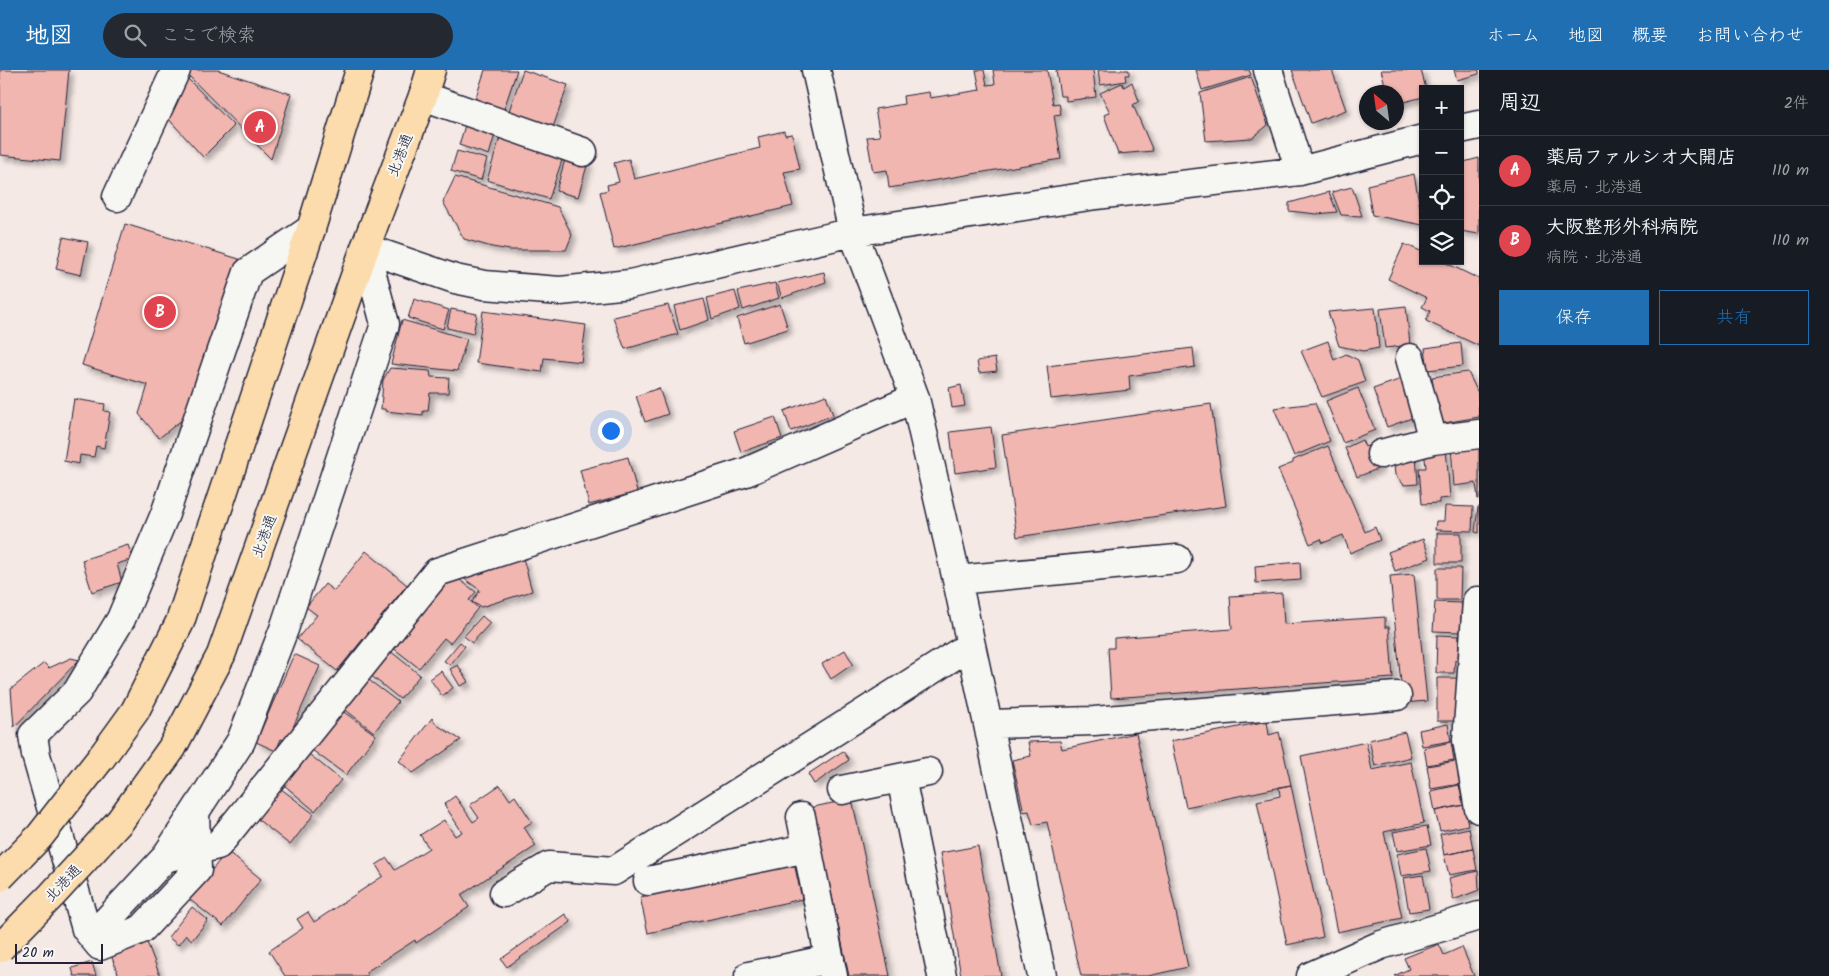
<!DOCTYPE html>
<html lang="ja">
<meta charset="utf-8">
<style>
body{margin:0;font-family:Kalam,"Klee One",sans-serif;background:#242831;color:#f1f3f6}
.controls{position:absolute;right:15px;top:15px;display:grid;overflow:hidden;border-radius:0px;box-shadow:0 1px 4px #0004}
.controls button{width:45px;height:45px;display:grid;place-items:center;padding:0;border:0;border-bottom:1px solid #363941;background:#171b24;color:#f1f3f6;font:25px sans-serif}
.compass{position:absolute;left:1359px;top:15px;width:45px;height:45px;border-radius:50%;background:#171b24;box-shadow:0 1px 4px #0004;rotate:331deg}
.scale{position:absolute;left:15px;bottom:12px;width:88px;box-sizing:border-box;padding-left:5px;border:2px solid #22223b;border-top:0;font-size:14px;line-height:18px;white-space:nowrap;color:#22223b;-webkit-text-stroke:4px #f6f6f2;paint-order:stroke}
.you{position:absolute;left:610px;top:360px;width:18px;height:18px;margin:-12px;border:4px solid #fff;border-radius:50%;background:#1a73e8;box-shadow:0 0 0 8px #1a73e833}
.badge{display:grid;place-items:center;width:32px;height:32px;border-radius:50%;background:#1f6fb2;color:#fff;font-size:16px;font-weight:700}
.pin{position:absolute;translate:-50% -50%;border:2px solid #fff;box-shadow:0 1px 5px #0006}
.list{margin:0;padding:0;list-style:none}
h2{display:flex;justify-content:space-between;align-items:center;height:65px;margin:0;padding:0 20px;font-size:21px}
h2 small{font-size:16px;font-weight:400;color:#9ea1a6}
.list li{display:grid;grid-template-columns:32px 1fr auto;gap:15px;align-items:center;box-sizing:border-box;height:70px;padding:0 20px;border-top:1px solid #363941}
.list b{display:block;font-size:19px;white-space:nowrap}
.list p{margin:0;font-size:16px;white-space:nowrap;color:#9ea1a6}
.list em{font-size:16px;font-style:normal;color:#9ea1a6}
.actions{display:flex;gap:10px;padding:15px 20px}
.actions a{flex:1;padding:11px 0;border:1px solid #1f6fb2;border-radius:0px;text-align:center;font-size:18px;color:#1f6fb2}
.actions .main{background:#1f6fb2;color:#fff}
.icon{flex:none;width:28px;height:28px;fill:none;stroke:currentColor;stroke-width:2;stroke-linecap:round;stroke-linejoin:round}
.map{position:relative;flex:none;width:1479px;height:906px;overflow:hidden}
header{display:flex;align-items:center;gap:30px;box-sizing:border-box;height:70px;padding:0 25px;background:#1f6fb2;color:#fff}
header strong{font-size:24px}
nav{display:flex;gap:28px;margin-inline-start:auto;font-size:18px}
.search{width:350px;height:45px;background:#242831;display:flex;align-items:center;gap:12px;box-sizing:border-box;padding:0 18px;border-radius:28px;color:#9ea1a6;font-size:19px}
main{display:flex}
aside{flex:1;background:#171b24}
.map>svg:first-child{display:block}
.pier{fill:#f5e9e5}
.building{fill:#f1b6af;stroke:#22223b;filter:url(#shadow)}
.lines{fill:none;stroke-linecap:round;stroke-linejoin:round}
.minor-casing{stroke:#22223b;stroke-width:31}
.major-casing{stroke:#22223b;stroke-width:31}
.minor{stroke:#f6f6f2;stroke-width:28}
.major{stroke:#fcdcac;stroke-width:28}
.major-bridge-casing{stroke:#22223b;stroke-width:31;stroke-linecap:butt}
.major-bridge{stroke:#fcdcac;stroke-width:28}
.labels{text-anchor:middle;stroke-width:4;stroke-linejoin:round;paint-order:stroke}
.street-label{font-size:15px;fill:#22223b;stroke:#f6f6f2}
</style>
<header>
<strong>地図</strong>
<div class="search"><svg class="icon" aria-label="search" viewBox="0 0 24 24"><circle cx="10" cy="10" r="6"/><path d="M15 15l6 6"/></svg>ここで検索</div>
<nav><a>ホーム</a><a>地図</a><a>概要</a><a>お問い合わせ</a></nav>
</header>
<main>
<div class="map">
<svg width="1479" height="906" viewBox="0 0 1479 906">
<defs>
<filter id="shadow"><feDropShadow dx="4.5" dy="4.5" stdDeviation="2.5" flood-color="#0004"/></filter>
</defs>
<rect width="100%" height="100%" fill="#f5e9e5"/>
<filter id="ink" filterUnits="userSpaceOnUse"><feTurbulence type="fractalNoise" baseFrequency=".02" numOctaves="2"/><feDisplacementMap in="SourceGraphic" scale="10" xChannelSelector="R" yChannelSelector="G"/><feConvolveMatrix kernelMatrix="1 2 1 2 8 2 1 2 1" color-interpolation-filters="sRGB"/></filter>
<g filter="url(#ink)">
<path class="pier" d="M0,764L2,766L36,905L35,906H0Z"/>
<path class="building" d="M0,0H69L60,91L0,85Z
M189,0H218L291,24L271,89L187,4Z
M485,0H517L503,42L474,33Z
M523,0L568,15L553,57L509,41Z
M976,0H984L987,15L995,14L993,0H1047L1053,34L1059,33L1061,44L1054,45L1061,89L889,118L887,100L873,102L867,67L880,66L875,39L904,34L903,26L929,22L930,28L980,20Z
M1056,0H1093L1096,27L1066,31V26H1060Z
M1098,0H1129V5H1125L1126,11L1100,15Z
M1196,0H1249L1251,5L1202,20Z
M1292,0H1332L1346,40L1311,53Z
M1381,0H1421L1426,19H1423V27L1396,34V22H1387Z
M1454,0H1479V4L1457,10Z
M185,6L234,56L203,87L166,46Z
M1251,7L1268,55L1252,68L1206,71L1200,23Z
M1132,12L1139,31L1133,35L1153,81L1118,84L1104,45L1110,42L1100,23L1122,13L1124,17Z
M466,52L496,61L489,85L459,75Z
M784,61L785,65L792,64L800,99L784,102L793,136L614,179L600,122L608,120L607,115L619,112L614,93L629,89L634,109L760,78L758,67Z
M501,64L564,84L549,129L487,110Z
M457,81L487,89L481,110L451,101Z
M566,86L588,92L578,127L556,121Z
M1479,88V164L1460,161V93Z
M1414,104L1423,155L1372,145L1367,115Z
M455,107L558,137L572,165L566,180H510L492,177L464,169L443,132Z
M1352,117L1362,146L1341,145L1332,122Z
M1329,122L1337,142L1317,144L1289,141V133Z
M125,154L239,189L193,341L159,368L139,344L148,315L82,295Z
M63,167L88,172L81,205L56,199Z
M1404,174L1423,182V191H1442L1479,209V276L1426,251L1430,241L1422,237L1427,228L1388,209Z
M824,202L826,212L782,228L777,213Z
M775,213L779,228L743,240L738,221Z
M735,221L740,239L712,249L707,228Z
M414,229L449,240L443,259L408,248Z
M704,229L709,250L680,260L674,236Z
M780,234L788,259L744,273L737,248Z
M668,235L678,264L625,279L613,247Z
M1406,236L1410,275L1385,278L1380,239Z
M1375,238L1379,278L1363,281L1339,276L1328,242Z
M451,239L477,244L473,264L447,258Z
M483,241L586,255L581,292L544,288L542,302L476,293Z
M402,250L467,269L457,301L391,294Z
M1328,271L1334,290L1346,284L1358,290L1365,312L1322,327L1301,281Z
M1461,273L1463,296L1428,300L1425,278Z
M1193,278L1195,297L1129,306L1130,320L1051,329L1047,296Z
M995,288L997,301L979,303L977,291Z
M390,298L430,301L431,307L449,308L448,323H430L428,341H423V345L385,341V339H381L383,310Z
M1468,302L1478,323L1479,347L1438,354L1432,307Z
M1407,307L1420,345L1387,357L1373,319Z
M961,315L965,336L952,338L949,318Z
M659,318L668,344L645,352L636,326Z
M1358,318L1375,360L1343,373L1326,331Z
M826,325L833,345L791,361L784,341Z
M74,329L105,334L104,341L110,342L104,378L96,376L94,387L80,385L79,394L64,391Z
M1315,333L1330,371L1294,386L1274,338Z
M1211,334L1226,436L1017,467L1002,365Z
M775,347L782,368L741,382L734,361Z
M991,357L996,397L955,403L950,362Z
M1362,370L1365,377L1370,375L1380,398L1357,407L1345,378Z
M1479,372V429H1478L1476,413L1454,416L1451,377Z
M1328,376L1365,462L1375,457L1380,470L1350,483L1343,465L1323,473L1321,469L1310,474L1278,399L1293,393V390Z
M1446,378L1450,428L1439,429V433L1422,434L1419,398H1426L1424,379Z
M1416,384L1418,414L1404,415L1395,405L1393,386Z
M628,387L637,422L589,435L580,400Z
M1445,436L1473,437L1472,461L1435,460L1436,451H1444Z
M1478,437H1479V463L1475,462Z
M1437,463H1461V493H1437Z
M1423,469L1430,488L1395,501L1388,482Z
M128,475L133,489L117,494L122,512L92,522L82,490Z
M366,481L407,515L337,601L297,569L317,545L306,537L325,514L334,521Z
M523,488L532,521L481,537L472,532L480,520L463,508Z
M1300,492L1301,510L1256,513L1255,496Z
M1437,498H1461L1460,530H1437Z
M1414,504L1427,631L1403,633L1390,506Z
M460,510L476,522L469,530L478,538L450,573L444,568L419,598L392,577L442,514Z
M1282,523L1284,554L1385,547V557H1389L1393,608L1111,628L1108,578H1114V568L1232,559L1230,526Z
M1435,532L1462,533L1460,562L1433,561Z
M482,546L490,553L472,573L464,566Z
M1437,565L1459,566L1458,591L1455,590L1454,603H1436Z
M460,572L465,576L450,595L444,591Z
M389,580L420,605L400,629L369,604Z
M845,580L853,594L831,609L822,594Z
M294,584L320,596L287,671L281,669L276,681L256,672Z
M71,588L79,590L14,657L11,619L44,593L49,598Z
M458,595L468,612L460,616L450,599Z
M441,601L453,618L442,626L430,609Z
M365,607L398,632L374,662L342,637Z
M1437,608H1457V651H1437Z
M341,640L376,665L346,705L312,680Z
M432,648L437,655L461,670L413,703L399,691Z
M1267,651L1269,665L1279,662L1291,715L1186,737L1171,671Z
M1448,654L1451,671L1422,676L1419,660Z
M1405,662L1411,687L1375,696L1369,670Z
M1136,663L1188,897L1148,906H1081L1047,752L1033,755L1029,741L1024,742L1012,690L1031,686L1028,672L1060,671L1062,679Z
M1366,672L1372,700L1411,692L1424,753L1384,762L1402,848L1337,862L1301,686Z
M1451,672L1454,690L1427,695L1424,678Z
M843,681L849,690L814,714L808,704Z
M309,684L341,710L315,741L284,715Z
M1456,691L1460,714L1431,719L1427,696Z
M500,715L510,730L515,726L532,752L524,757L536,776L461,825L469,837L416,873L415,870L366,902L367,906H285L269,881L303,858L297,849L308,842L314,852L383,806L376,795L387,788L395,800L429,778L420,765L444,750L455,766L462,762L444,734L455,726L473,752L479,748L470,735Z
M1291,715L1323,867L1287,875L1257,731L1280,726L1279,717Z
M1459,715L1464,735L1435,741L1431,721Z
M280,718L314,744L290,775L256,748Z
M852,729L890,906H849L813,737Z
M1464,735L1468,755L1440,761L1435,741Z
M1427,756L1431,775L1397,781L1393,762Z
M1469,758L1473,779L1444,785L1440,764Z
M978,776L1001,906H961L940,783Z
M1426,778L1431,801L1401,806L1397,784Z
M1473,779L1477,800L1449,805L1444,785Z
M227,781L261,809L223,856L189,829Z
M794,793L802,829L648,863L640,827Z
M1478,801L1479,820L1453,830L1449,808Z
M1423,805L1429,839L1409,842L1403,808Z
M192,837L208,850L192,870L186,865L178,875L168,867Z
M565,844L571,852L507,897L501,889Z
M147,872L160,906H119L111,885Z
M1439,874L1444,885L1462,877L1474,906H1394L1409,899L1404,888Z
M92,892L96,906H74L72,898Z"/>
<g class="lines">
<g class="minor-casing">
<path id="minor" d="M816,0L853,162L915,328L957,510L1042,906
M1268,0L1300,101
M423,26L583,82
M1460,59L1479,55
M117,127L176,0
M365,178L455,209L484,215L560,221L630,214L853,162L1096,125L1300,101L1423,69
M1410,288L1433,370
M1381,384L1433,370L1479,364
M957,510L1177,489
M1479,531H1477L1467,670L1479,739
M988,654L1094,651L1397,626
M901,708L942,906
M842,720L928,702
M195,743L197,800L142,859L100,876L86,859L36,685L33,665L77,622L121,549L165,444L248,202L311,159
M801,747L833,906
M165,788L218,775L437,502L746,402L915,328
M648,811L807,778
M504,823L549,796L614,801L971,575
M86,859L98,860L165,788L241,671L284,559L385,254L365,178
M749,906L830,889
M1311,906L1381,875L1479,846"/>
</g>
<g class="major-casing">
<path id="major" d="M101,688L135,641L180,552L311,159L360,0
M120,751L172,678L221,585L365,178L423,26L431,0"/>
</g>
<use href="#minor" class="minor"/>
<use href="#major" class="major"/>
<g class="major-bridge-casing">
<path id="major-bridge" d="M0,807L40,766L101,688
M0,878L52,825L120,751"/>
</g>
<use href="#major-bridge" class="major-bridge"/>
</g>
</g>
<g class="labels">
<g class="street-label">
<text transform="translate(400 85) rotate(-69)" y="5">北港通</text>
<text transform="translate(264 466) rotate(-70)" y="5">北港通</text>
<text transform="translate(63 813) rotate(-47)" y="5">北港通</text>
</g>
</g>
</svg>
<div class="controls">
<button>+</button>
<button>−</button>
<button><svg class="icon" aria-label="locate" viewBox="0 0 24 24"><circle cx="12" cy="12" r="6"/><path d="M12 2v4M12 18v4M2 12h4M18 12h4"/></svg></button>
<button><svg class="icon" aria-label="layers" viewBox="0 0 24 24"><path d="M12 4l9 5-9 5-9-5zM3 14l9 5 9-5"/></svg></button>
</div>
<svg class="compass" viewBox="-18 -18 36 36"><path d="M0-13l5 13h-10z" fill="#e53935"/><path d="M0 13l5-13h-10z" fill="#9ea1a6"/></svg>
<div class="scale">20 m</div>
<div class="you"></div>
<div class="pin badge" style="left:260px;top:57px;background:#e0444e">A</div>
<div class="pin badge" style="left:160px;top:242px;background:#e0444e">B</div>
</div>
<aside>
<h2>周辺<small>2件</small></h2>
<ul class="list">
<li><span class="badge" style="background:#e0444e">A</span><div><b>薬局ファルシオ大開店</b><p>薬局 · 北港通</p></div><em>110 m</em></li>
<li><span class="badge" style="background:#e0444e">B</span><div><b>大阪整形外科病院</b><p>病院 · 北港通</p></div><em>110 m</em></li>
</ul>
<div class="actions"><a class="main">保存</a><a>共有</a></div>
</aside>
</main>
